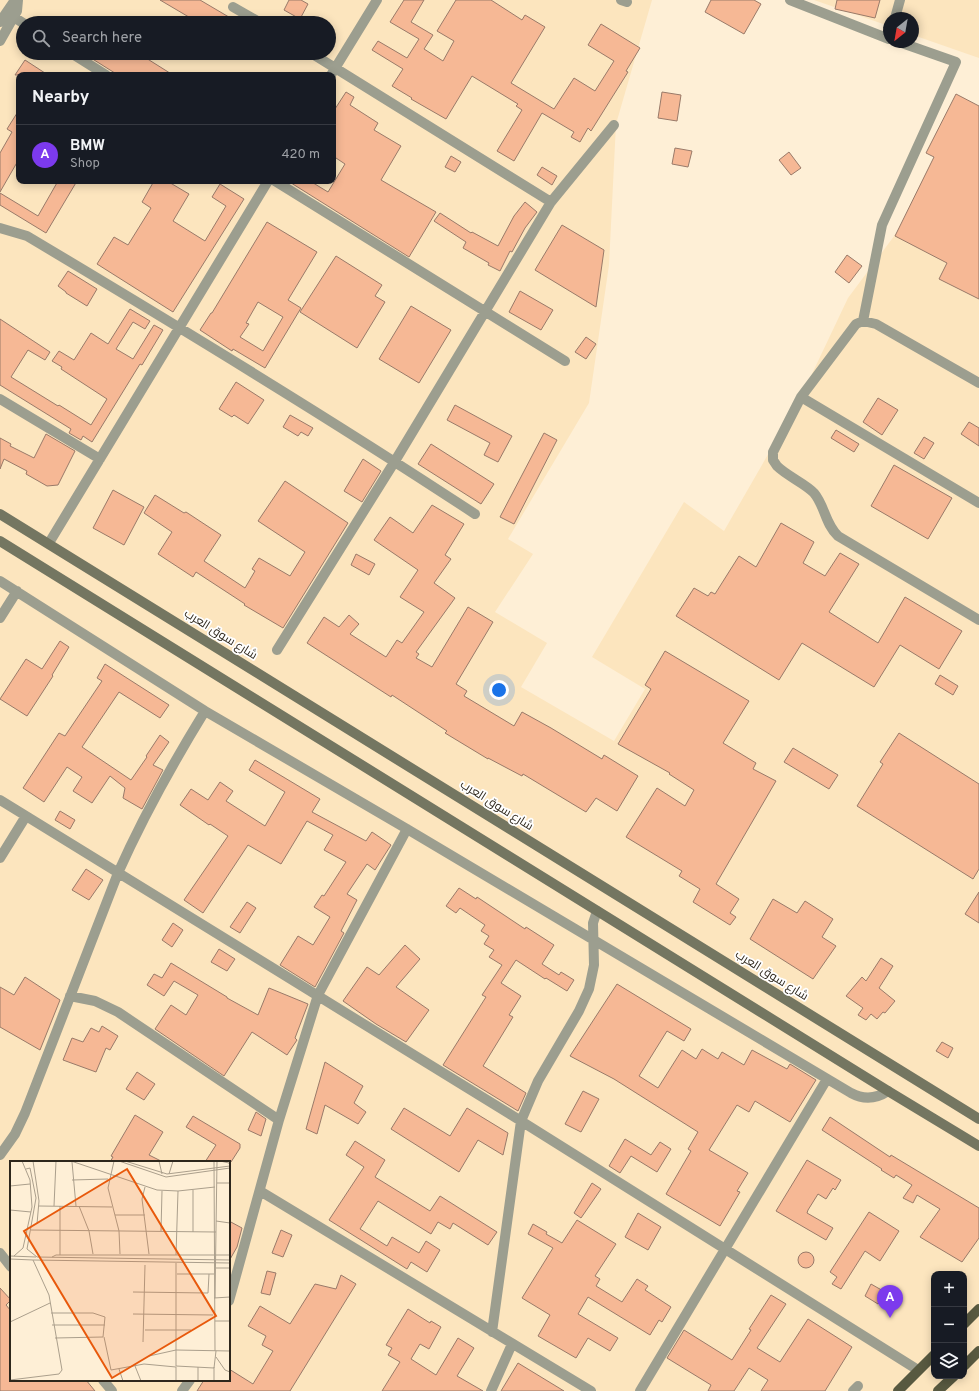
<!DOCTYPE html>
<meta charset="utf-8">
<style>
body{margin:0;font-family:Overpass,Cairo,sans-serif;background:#20242c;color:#f1f3f6}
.controls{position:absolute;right:12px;bottom:12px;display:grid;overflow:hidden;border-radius:8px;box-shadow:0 2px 10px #0003}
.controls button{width:36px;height:36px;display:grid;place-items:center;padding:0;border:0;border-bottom:1px solid #363941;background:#171b24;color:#f1f3f6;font:20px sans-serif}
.compass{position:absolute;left:883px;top:12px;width:36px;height:36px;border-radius:50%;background:#171b24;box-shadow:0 2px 10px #0003;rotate:211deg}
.you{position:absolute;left:499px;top:690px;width:14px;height:14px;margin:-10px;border:3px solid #fff;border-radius:50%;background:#1a73e8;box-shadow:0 0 0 6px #1a73e833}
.badge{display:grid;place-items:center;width:26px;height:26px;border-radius:50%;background:#7c3aed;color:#fff;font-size:13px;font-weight:700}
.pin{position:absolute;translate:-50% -33px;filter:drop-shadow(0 1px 2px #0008)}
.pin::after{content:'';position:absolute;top:21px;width:14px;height:12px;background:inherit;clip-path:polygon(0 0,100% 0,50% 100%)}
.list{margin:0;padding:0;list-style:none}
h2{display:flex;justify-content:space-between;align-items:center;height:52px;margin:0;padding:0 16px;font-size:17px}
h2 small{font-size:13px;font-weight:400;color:#9ea1a6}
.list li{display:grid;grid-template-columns:26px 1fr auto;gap:12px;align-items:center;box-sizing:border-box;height:60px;padding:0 16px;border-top:1px solid #363941}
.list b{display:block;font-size:15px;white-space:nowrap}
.list p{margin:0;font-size:13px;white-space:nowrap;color:#9ea1a6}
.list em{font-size:13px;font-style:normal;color:#9ea1a6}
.icon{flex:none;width:22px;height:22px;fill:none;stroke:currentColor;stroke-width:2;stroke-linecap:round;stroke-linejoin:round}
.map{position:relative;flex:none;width:979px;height:1391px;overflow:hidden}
.search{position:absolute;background:#171b24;box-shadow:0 2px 10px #0003;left:16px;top:16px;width:320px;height:44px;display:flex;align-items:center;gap:10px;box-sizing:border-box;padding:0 14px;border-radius:22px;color:#9ea1a6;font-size:15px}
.panel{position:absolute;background:#171b24;box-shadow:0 2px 10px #0003;left:16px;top:72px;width:320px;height:112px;border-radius:8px}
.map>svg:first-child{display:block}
.built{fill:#fce5be;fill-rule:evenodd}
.building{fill:#f6b895;stroke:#997a69;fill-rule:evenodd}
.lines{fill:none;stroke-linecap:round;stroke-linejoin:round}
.minor{stroke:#9c9e8f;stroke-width:10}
.secondary{stroke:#747661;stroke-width:10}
.primary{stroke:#585940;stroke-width:10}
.labels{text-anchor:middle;stroke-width:3.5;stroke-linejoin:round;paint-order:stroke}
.street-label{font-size:12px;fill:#2e271c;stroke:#fff}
.inset-road{fill:none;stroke:#ab9f8c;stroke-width:1}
.view{fill:#e8590c;fill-opacity:0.15;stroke:#e8590c;stroke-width:2}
.inset-edge{fill:none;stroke:#2e271c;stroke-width:2}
</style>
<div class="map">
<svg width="979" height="1391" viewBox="0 0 979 1391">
<rect width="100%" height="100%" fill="#feefd6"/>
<path class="built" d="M0,0H652L616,124L609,265L589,403L508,539L533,554L495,612L547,643L521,687L614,741L645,689L592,657L684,502L724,531L801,397L848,298L979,122V1391H0ZM23,23H329V53H23ZM19,75H333V181H19ZM11,1162H229V1380H11ZM934,1274H964V1376H934Z
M814,0H979V58L913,35V18H889V26Z"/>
<path class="building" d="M160,0H200L239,23H199Z
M289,0H301L308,4L300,19L284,10Z
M404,0H424L411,22L433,35L424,49L443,61L454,41L437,31L456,0H491L522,20L525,15L545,27L511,83L554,109L574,78L595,91L614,61L588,45L601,24L640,48L626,71L628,72L611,99L591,131L588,128L580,142L571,137L574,132L542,113L514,161L497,151L522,110L516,106L518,104L472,76L446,119L411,99L412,98L392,86L403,69L372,50L378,41L407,58L419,39L390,22Z
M711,0H754L761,4L744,34L705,12Z
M837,0H880L875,18L835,9Z
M83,53H138L173,75H118Z
M25,60L48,75H15Z
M346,92L354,97L350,105L378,123L374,130L401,146L381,180L436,212L409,257L288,181H310L328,192L345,164L333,156V112Z
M662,92L681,95L677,121L658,118Z
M956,94L979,106V299L939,279L947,263L895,236L934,157L926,153Z
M19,110V159L0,192V153L12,132L7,129Z
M675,148L692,151L688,167L672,164Z
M789,152L801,168L791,175L779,160Z
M451,156L461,162L455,172L445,167Z
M542,167L557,176L552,185L537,175Z
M58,181H77L46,233L0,205V193L38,216Z
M154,181H167L189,194L173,221L205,241L226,206L212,197L220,184L244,199L173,312L97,264L114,237L128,245L151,208L142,202Z
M525,202L537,212L525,228L512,252L510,251L500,271L488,265L489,263L463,248L466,242L434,221L440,213L471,233L472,232L498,246L514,216Z
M267,222L317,252L288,300L301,308L265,368L233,349L232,351L200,330L211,313H212ZM258,302L283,317L263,351L240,337L249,324L246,323Z
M562,225L604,250L596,307L535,270Z
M847,255L862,266L849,283L835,272Z
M336,256L382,285L375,296L385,302L357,348L300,312Z
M68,271L97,289L87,306L66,293V292L58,286Z
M520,291L553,310L541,330L509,312Z
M411,306L451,330L419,383L379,359Z
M130,309L150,321L145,329L133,322L116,349L133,359L154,325L163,330L142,365L140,364L92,442L83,436L81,440L69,433L71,429L0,385V319L50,352L45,360L28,350L11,377L58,406L59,405L91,425L107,399L61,369L62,367L52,361L59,351L74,360L91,333L108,344Z
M586,337L596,344L586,359L575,352Z
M236,382L264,400L248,424L234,415L232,417L219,409Z
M878,398L898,410L882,435L863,422Z
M455,405L512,436L498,462L484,455L490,443L447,420Z
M290,415L313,428L308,436L301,432L298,436L283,427Z
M969,422L979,428V446L961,434Z
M836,430L859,444L854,452L831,438Z
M544,433L557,440L514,524L500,517Z
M46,434L75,451L58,485L47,486L26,474L27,471L4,459L0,469V438L11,444L10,446L34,458Z
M924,437L934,443L924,459L914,453Z
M431,444L494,484L481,504L418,464Z
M363,459L381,471L362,502L344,491Z
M894,465L952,498L928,539L871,506Z
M285,481L348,523L283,628L244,605L245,604L196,572L193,577L158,554L172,532L144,513L155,495L184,513L186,512L221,535L204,561L245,588L255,571L252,569L259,558L290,576L305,552L258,521Z
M113,490L144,507L124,545L93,528Z
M432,505L464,524L445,555L451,559L434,583L455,598L416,652L419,654L416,658L432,667L468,607L493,622L456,684L467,691L464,696L514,726L522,712L551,728L602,759L604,755L638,776L617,811L596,798L586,812L523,774L522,776L488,758V759L445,733L447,731L392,695L391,697L307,643L324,617L339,627L349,615L359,624L350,634L386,657L397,640L402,643L424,612L400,597L418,570L374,540L390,517L413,533Z
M781,523L814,542L803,563L825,576L840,553L859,564L829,612L878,643L905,597L962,631L939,669L900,645L874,687L802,643L779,680L676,616L694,588L708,596L711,592L715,594L739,556L756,567Z
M356,554L375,564L369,575L351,565Z
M60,641L69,647L52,675L53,676L27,716L0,699L26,659L42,669Z
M665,651L749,701L723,743L756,763L753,769L776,781L716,884L739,899L730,913L736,917L730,925L693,902L700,889L679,876L682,871L626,837L657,788L685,806L694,790L669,774L670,773L618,744L651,689L645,685Z
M105,664L169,705L160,718L119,692L82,747L131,780L147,757L146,756L160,735L169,742L153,765L163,770L142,809L123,798L125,788L110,776L92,803L73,791L82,777L67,767L44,802L23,788L59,733L65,736L102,681L97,678Z
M940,675L958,686L953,695L935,684Z
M899,733L979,784V869L973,879L857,806L883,764L880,762Z
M793,748L838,775L829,789L784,762Z
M255,760L320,799L312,812L366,841L372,832L391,845L375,870L367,864L347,894L357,900L341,931L344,933L315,987L280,965L298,936L313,945L330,917L314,907L322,895L324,896L346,862L324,850L333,835L307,821L281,864L248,845L203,913L184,900L228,836L210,824L209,825L180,805L191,789L208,800L220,782L233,791L226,801L265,826L285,792L249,770Z
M60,811L75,820L70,829L55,820Z
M86,869L103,880L89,900L72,890Z
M459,888L476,899L477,897L525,929L526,927L554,945L542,964L559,975L561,972L574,980L567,991L546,978L545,979L516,960L501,983L521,996L509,1015L513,1017L483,1066L526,1093L518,1111L443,1065L486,997L482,995L502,965L489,957L494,950L484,944L489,936L481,931L485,925L460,908L456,913L446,906Z
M979,892V923L965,914Z
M773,899L797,913L805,901L833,919L822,937L836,946L813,979L750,939Z
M247,902L256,908L240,933L230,927Z
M173,923L183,930L172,947L162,940Z
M405,945L420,959L396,987L429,1010L406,1042L376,1024L343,1001L367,967L379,975Z
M219,949L235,959L227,971L211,962Z
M881,958L893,966L879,988L895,1001L885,1013L883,1012L877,1019L871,1014L866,1020L858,1015L863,1008L846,996L862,977L866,981Z
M171,963L227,997V998L258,1015L269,988L308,1004L295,1038L297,1040L287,1055L252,1032L224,1076L155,1029L171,1005L186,1015L198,995L174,981L164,996L147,985L154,974L162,978Z
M25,977L60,1000L40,1050L0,1027V987L14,995Z
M617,984L691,1029L684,1041L667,1031L639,1076L658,1088L682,1050L696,1059L702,1049L718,1059L722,1052L744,1065L752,1050L787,1069L790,1064L816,1080L790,1122L755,1101L749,1112L737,1105L709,1150L748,1173L737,1191L740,1192L720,1226L666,1194L691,1151L688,1149L698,1132L614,1079L570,1056Z
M102,1026L118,1036L110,1050L106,1048L96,1072L63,1060L72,1038L83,1042L91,1028L99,1032Z
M942,1042L953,1048L948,1058L936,1051Z
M325,1062L363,1086L354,1103L366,1112L358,1124L325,1105L317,1134L306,1129Z
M137,1072L155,1084L144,1100L126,1089Z
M583,1091L599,1099L581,1132L565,1124Z
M404,1108L450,1136L467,1108L508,1133L503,1155L478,1140L459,1172L391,1129Z
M256,1112L266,1119L261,1136L248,1130Z
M135,1115L163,1132L149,1155L163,1162H110L113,1157L111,1156Z
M193,1116L240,1144V1148L231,1162H205L216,1145L186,1127Z
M830,1117L890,1157L891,1155L979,1208V1238L962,1262L920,1237L940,1209L917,1195L913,1203L903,1198L912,1185L896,1175L894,1178L881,1170L882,1169L822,1130Z
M625,1139L651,1155L660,1142L671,1149L657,1172L631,1156L620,1173L609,1166Z
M355,1141L385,1160L375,1177L430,1211L440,1196L497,1232L488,1245L453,1223L450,1229L438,1222L431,1234L378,1201L360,1229L387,1246L392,1237L419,1253L426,1241L440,1250L427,1272L411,1262L407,1269L329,1220L364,1167L346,1155Z
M807,1160L841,1180L835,1190L833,1188L826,1199L818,1194L808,1210L807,1213L833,1228L826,1240L776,1211Z
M592,1183L601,1189L581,1218L574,1213Z
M869,1212L899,1231L880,1261L865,1251L841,1289L832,1284L837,1277L830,1272Z
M638,1213L661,1227L648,1250L625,1237Z
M577,1220L616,1244L595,1276L600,1279L596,1286L622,1302L637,1279L648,1286L645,1290L671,1307L662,1322L659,1320L650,1335L588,1297L578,1314L618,1338L610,1351L588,1338L576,1358L538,1336L550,1315L522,1298L553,1248L528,1234L533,1224L547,1232L546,1234L562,1243Z
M229,1221L242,1228L237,1247L229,1261Z
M281,1230L292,1235L283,1257L272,1253Z
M798 1260a8 8 0 1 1 16 0a8 8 0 1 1-16 0Z
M267,1271L276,1273L270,1295L261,1293Z
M341,1275L356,1284L290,1391H197L204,1380H229V1369L253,1384L273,1351L262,1345L266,1336L248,1326L260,1306L290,1324L315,1284L336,1289Z
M871,1284L885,1292L887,1288L897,1294L895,1298L897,1299L892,1308L881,1301L878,1304L865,1296Z
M0,1288L11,1300L6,1305L11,1311V1380H86L95,1391H0Z
M771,1295L786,1304L757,1348L780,1362L808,1319L852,1347L825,1391H761L768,1380L749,1368L734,1391H708L711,1385L667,1358L684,1330L732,1360L751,1330L749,1329Z
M408,1309L430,1323L431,1321L441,1327L429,1349L420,1344L411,1359L436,1375L458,1338L474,1348L457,1376L483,1391H382L400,1362L388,1355L392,1348L386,1345Z
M518,1363L564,1391H501Z"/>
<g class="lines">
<path class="minor" d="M621,0L627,2
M790,0L889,39
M233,7L261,23
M9,14L23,23
M895,18L900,0
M0,22L15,0
M0,41L17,11L18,0
M71,53L106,75
M311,53L551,202
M331,75L377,0
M275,181L565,361
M0,228L27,236C178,326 328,417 475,514
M863,321L882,225L956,62L899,42
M979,383L876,324L863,321L856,324L801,397L773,452V460L777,466C787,476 806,484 814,493C825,506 825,524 838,536L979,620
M801,397L979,503
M0,399L100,459
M49,543L268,181
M0,581L205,711L407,829L851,1093C864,1100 876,1099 888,1091
M0,618L17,591
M277,650L395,461L551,202L614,125
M0,800L521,1121L918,1370
M0,858L26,816
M70,996L95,1001L118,1012L279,1120
M0,1155L15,1134L25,1113L118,873C143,817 173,763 205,711
M260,1191L591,1391
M0,1253L11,1267
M229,1301L279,1120L318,995L407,829
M492,1332L521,1121L538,1081L579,1011L589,989L594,965L593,923L597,911
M103,1380L112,1391
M182,1391L190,1380
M491,1391L512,1344
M640,1391L827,1079
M853,1391L858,1386"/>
<path class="secondary" d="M0,514L979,1119
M0,541L888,1091L979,1146"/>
<path class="primary" d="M964,1324L979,1309
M964,1366L979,1351
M898,1391L934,1355
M938,1391L954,1376"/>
</g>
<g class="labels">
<g class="street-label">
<text transform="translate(221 634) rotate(32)" y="4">شارع سوق العرب</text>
<text transform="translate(497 805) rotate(32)" y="4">شارع سوق العرب</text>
<text transform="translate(772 975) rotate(32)" y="4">شارع سوق العرب</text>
</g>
</g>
<g transform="translate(10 1161)">
<rect width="220" height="220" fill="#feefd6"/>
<path class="inset-road" d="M23,0L29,40L27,63M61,0L147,29L168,30L205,26M104,0L98,27L109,70L110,93M109,0L156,16L220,7M115,0L157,13L220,5M149,0L152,13M204,0L205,190M210,0L219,2L220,5M62,1L66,45M16,8L20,7L26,37L17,88L27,96L220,99M159,13L163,0M62,19L98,18M207,22H220M0,25L20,23M135,26L132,38L139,93M183,29V71M29,45L102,46M44,45L46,0M50,45V94M69,45L79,70L83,93M0,49L21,51M105,54H135M206,60L220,62M21,69L206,71M151,70L152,30M166,94L168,30M0,95L26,96M4,95L13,87L22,46L20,19L12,0M42,96L46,94H220M0,98L23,99L39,134L52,209L49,213L0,219M23,99L220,102M166,102V205L204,207L206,190M206,107H220M167,113H204M123,131L198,132L199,113M204,137L220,136M205,137L207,0M41,152H83L95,156L93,176L45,177M123,153L203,154M205,160H220M0,161L40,142M42,164H95M135,169H181M94,176L101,209L134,203L166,206V220M133,181L135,104M139,195L166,189L220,190M206,196L215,209L220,211M125,205L131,220M188,206V220M109,208L113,220M204,220V206"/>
<path class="view" d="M117,8L206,155L102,217L14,70Z"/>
<rect width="220" height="220" class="inset-edge"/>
</g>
</svg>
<div class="controls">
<button>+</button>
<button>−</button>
<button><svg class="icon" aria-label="layers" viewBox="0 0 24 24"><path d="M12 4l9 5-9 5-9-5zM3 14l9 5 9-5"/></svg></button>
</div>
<svg class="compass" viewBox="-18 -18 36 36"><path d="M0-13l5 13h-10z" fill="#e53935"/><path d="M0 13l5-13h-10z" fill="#9ea1a6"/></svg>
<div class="you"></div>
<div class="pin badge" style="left:890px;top:1318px">A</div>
<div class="search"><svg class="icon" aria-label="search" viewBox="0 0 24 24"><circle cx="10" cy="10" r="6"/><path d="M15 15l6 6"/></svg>Search here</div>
<section class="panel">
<h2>Nearby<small></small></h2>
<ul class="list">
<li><span class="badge">A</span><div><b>BMW</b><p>Shop</p></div><em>420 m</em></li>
</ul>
</section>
</div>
